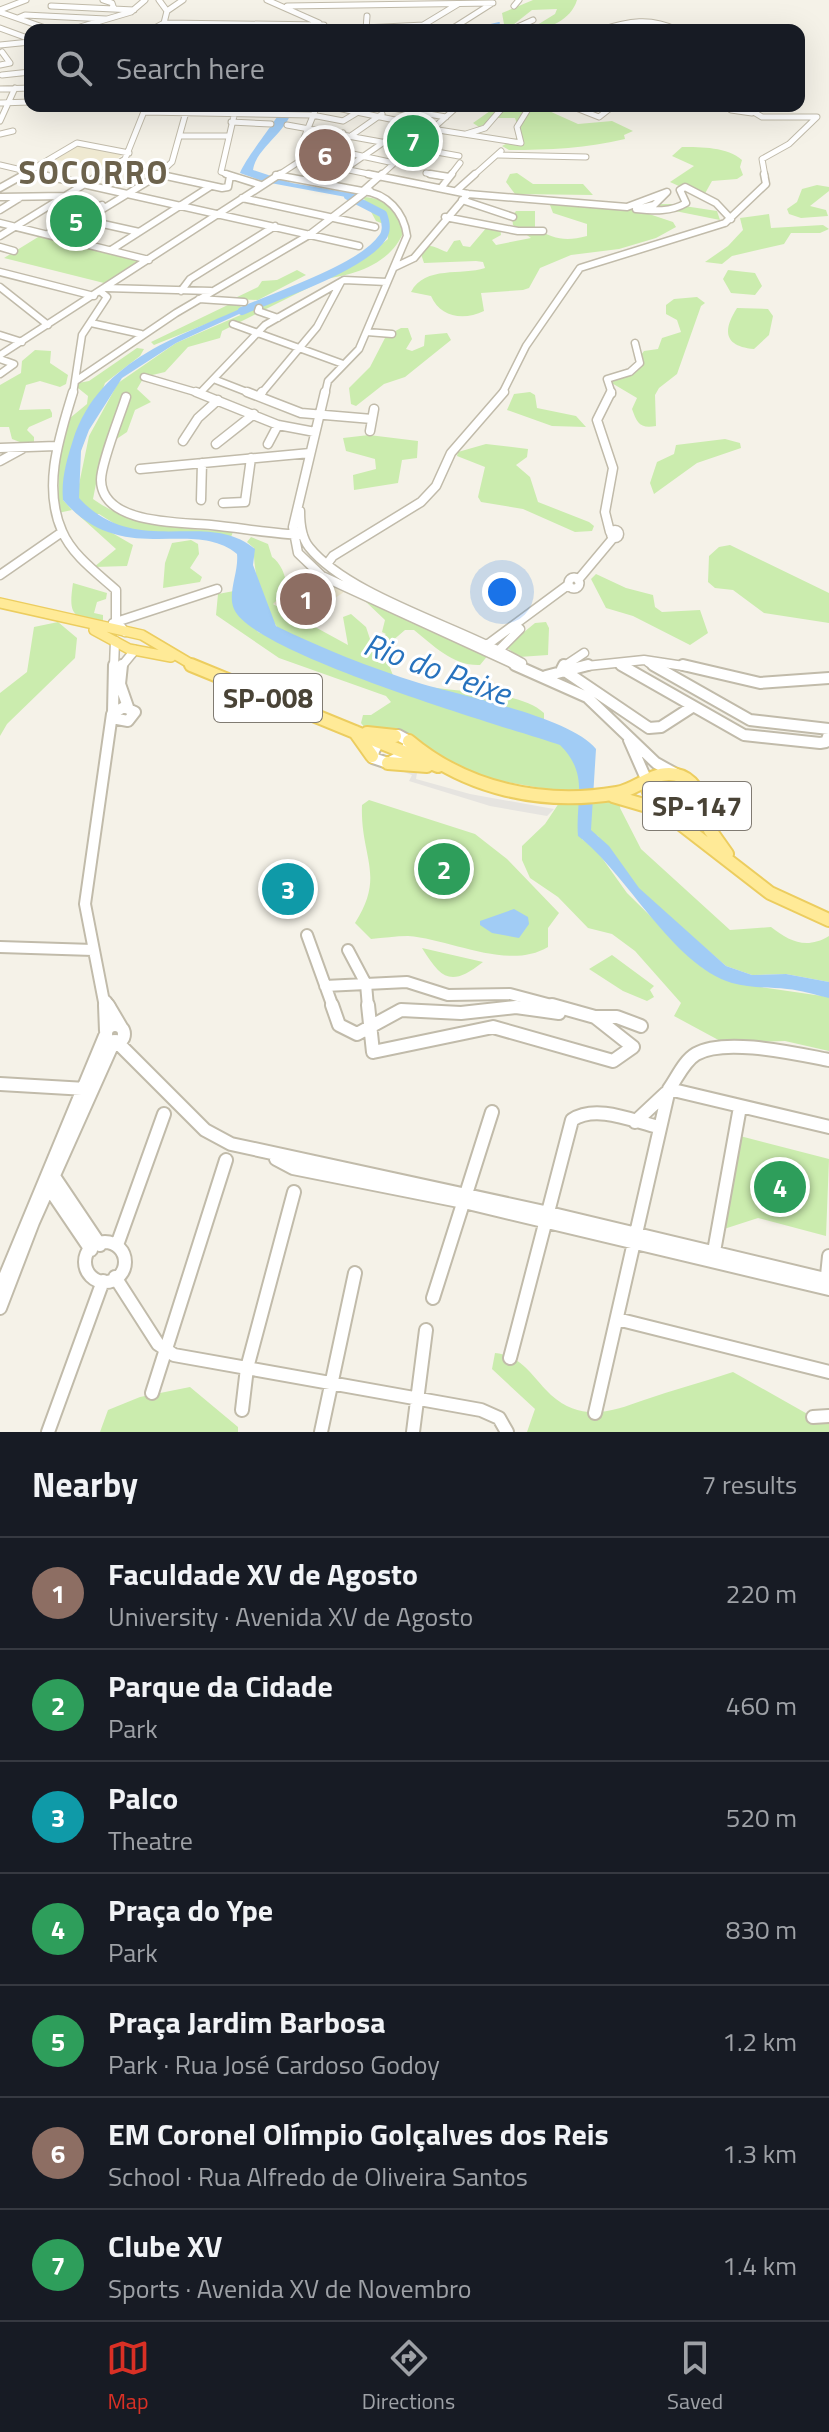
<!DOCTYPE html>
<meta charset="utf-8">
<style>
body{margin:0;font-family:"Titillium Web",sans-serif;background:#242831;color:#f1f3f6}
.you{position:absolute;left:502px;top:592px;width:28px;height:28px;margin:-20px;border:6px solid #fff;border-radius:50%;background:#1a73e8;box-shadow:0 0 0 12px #1a73e833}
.badge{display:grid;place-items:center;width:52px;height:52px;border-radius:50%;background:#d93025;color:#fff;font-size:26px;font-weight:700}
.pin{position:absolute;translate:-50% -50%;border:4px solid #fff;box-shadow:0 2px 8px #0006}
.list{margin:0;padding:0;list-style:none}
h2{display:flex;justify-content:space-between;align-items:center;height:104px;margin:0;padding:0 32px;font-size:34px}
h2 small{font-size:26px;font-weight:400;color:#9ea1a6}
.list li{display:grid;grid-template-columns:52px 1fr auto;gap:24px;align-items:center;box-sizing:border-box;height:112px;padding:0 32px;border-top:2px solid #363941}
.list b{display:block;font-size:30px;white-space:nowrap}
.list p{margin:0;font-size:26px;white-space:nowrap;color:#9ea1a6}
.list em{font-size:26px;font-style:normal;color:#9ea1a6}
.icon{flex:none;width:44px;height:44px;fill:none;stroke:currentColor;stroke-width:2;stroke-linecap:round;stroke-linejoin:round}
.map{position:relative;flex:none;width:829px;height:1432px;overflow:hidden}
.search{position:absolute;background:#171b24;box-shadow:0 8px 32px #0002;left:24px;right:24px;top:24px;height:88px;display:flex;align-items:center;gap:20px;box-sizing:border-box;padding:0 28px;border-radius:16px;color:#9ea1a6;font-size:30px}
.sheet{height:888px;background:#171b24}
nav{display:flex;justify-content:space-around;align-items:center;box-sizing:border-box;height:112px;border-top:2px solid #363941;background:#171b24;font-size:22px;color:#9ea1a6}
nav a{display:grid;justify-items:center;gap:4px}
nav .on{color:#d93025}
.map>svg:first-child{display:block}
.education{fill:#efe9d1}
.green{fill:#cbecae}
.parking{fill:#e6e4e0}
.water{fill:#a1ccf5}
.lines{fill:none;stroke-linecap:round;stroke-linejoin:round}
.stream{stroke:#a1ccf5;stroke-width:2}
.river{stroke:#a1ccf5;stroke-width:8}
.minor-far4-casing{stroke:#c1bbaa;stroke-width:7}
.minor-far3-casing{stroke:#c1bbaa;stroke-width:9}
.minor-far2-casing{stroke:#c1bbaa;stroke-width:11}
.minor-far1-casing{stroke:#c1bbaa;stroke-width:14}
.minor-casing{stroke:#c1bbaa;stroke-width:16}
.major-far1-casing{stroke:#eccd5f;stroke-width:12}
.major-casing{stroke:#eccd5f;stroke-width:16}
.minor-far4{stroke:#fff;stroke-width:5}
.minor-far3{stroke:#fff;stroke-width:6}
.minor-far2{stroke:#fff;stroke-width:8}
.minor-far1{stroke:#fff;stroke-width:10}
.minor{stroke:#fff;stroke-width:12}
.major-far1{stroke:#ffea97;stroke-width:9}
.major{stroke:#ffea97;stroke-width:12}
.labels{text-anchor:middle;stroke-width:6;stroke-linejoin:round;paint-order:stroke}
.shield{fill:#fff;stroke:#807b72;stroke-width:2}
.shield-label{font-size:28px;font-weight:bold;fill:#494336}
.far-district-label{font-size:32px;font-weight:bold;letter-spacing:2px;fill:#6c624c;stroke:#fff}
.water-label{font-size:32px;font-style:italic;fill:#2772bd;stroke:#fff}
</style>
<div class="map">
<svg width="829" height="1432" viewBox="0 0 829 1432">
<rect width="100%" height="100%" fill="#f5f2e8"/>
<path class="education" d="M77,144L124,153L103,171L67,164L70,161L50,160Z
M310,576L344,592L304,619L272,603Z"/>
<path class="green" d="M533,0H577C571,20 548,30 529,30L555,14L557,9L532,10L513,25L504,24L502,13Z
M482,106H538L578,124L612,121L633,131L624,135L625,139C588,148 549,150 509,150L502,146L517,138L519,130L515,118H497L479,127L473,123L490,111Z
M682,147C701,147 728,147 742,160L740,167L743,175L737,179L712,181L703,197L670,182L694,166L672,156Z
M517,173L533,184H583L593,195L515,194L506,182L510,174Z
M817,185L829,187V191L810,206L826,210L828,216L801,218L789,214L787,209L797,202L802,189Z
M363,197C388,198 396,210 404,231C390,266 351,276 317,280V277L361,261L388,239L386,225L376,221Z
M671,204L717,211L720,220L670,210L646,213L673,222L676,227L656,238L619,249L571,255L540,268L529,288L523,290L481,293L484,311C463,321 440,317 431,296L411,292C425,265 462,276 485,268L483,262L476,261L424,263L421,254C428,239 436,249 447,252L454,241L460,240L463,246L470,247L487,227L500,226L501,235L492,240L496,245L531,238L513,225L512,216L516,211H535V228C554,239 565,242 587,236V224L553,213L550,205Z
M769,214L771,228L823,225L829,229L820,233H791L784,244L732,256L722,264L705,262L728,246L743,230L740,218Z
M43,234L143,260L104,283L4,258Z
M297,270L306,275L258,300L233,299L258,287L262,281L277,280Z
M728,270L755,273L762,286L755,295L731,293L723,279Z
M313,282L314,285L222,331L220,338L188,347L165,372L144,377L137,389L151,402L135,410L127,432L103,448L93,499C135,529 183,528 233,532L231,537L142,532L123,529L99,514H93L76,499L89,436L118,383L176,343L252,310L293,286Z
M697,297L705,303L701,306L677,374L659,388L655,395L656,426C640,429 637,423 632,409L637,398L610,382L613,375L628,372L644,351L658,349L662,338L681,332L677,320L666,314V305L674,299Z
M232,303L242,307L241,310L154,345L151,342Z
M737,308L768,309L773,316L769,335L754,349C723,346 723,330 737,308Z
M401,328H408L412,339L406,349L412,351L424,346L425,335L447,333L451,340L405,377L384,384L356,406L351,404L349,388L370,367L386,336Z
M137,348L144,349L140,356L105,383L63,500L72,510L58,513L59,462L52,451L70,418L87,404L88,396L73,384L89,381Z
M35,350L51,351L50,363L68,375L66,384L60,387L40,381L26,385L19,410L50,409L52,413V417L29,427L27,430L34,437V442L25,444L12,439L9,427H0V385L21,373L22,361Z
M530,392L535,395L537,408L576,416L586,427L552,426L507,410L514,394Z
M369,435L418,441L417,458L402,460L398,483L354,490L353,475L376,469L375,459L346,451L343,438Z
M725,439L740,443L741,448L697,463L654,494L650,483L657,462L674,454L676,445Z
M486,444L528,449L527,457L516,465L530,477L538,502L589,522L594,526L592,531L575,532L523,509L481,502L478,497L485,467L457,456L458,452Z
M74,511L133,545L127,566L94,567L116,549Z
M251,537L268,544L272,557C281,563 288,579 286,591L273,604L348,645L343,617L351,614L366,627L374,651L387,660L394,678C434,696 514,685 544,713V721L576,747L581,790L564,792L461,774L409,739L365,728L361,723L363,715H371L391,702L386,696L279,658L216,615L218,594L234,591L258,632L284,643C282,630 276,627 269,615C260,598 253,568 254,548L247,542Z
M191,540L198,544L199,554L190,568L202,577L200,582L163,588L165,563L172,543Z
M730,545L829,593V623L764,613L733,590L715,588L708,582L709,556L719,547Z
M596,574L626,588L653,595L655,607L662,612L700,610L708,633L690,645L633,616L606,608L591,579Z
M73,583L107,593L106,599L97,602L94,613L103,615V625C73,616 68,617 73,583Z
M364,595L417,609L420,614L489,654L480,665C453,666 434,646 414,630H405L391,642L381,638L386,634L382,632L385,620L365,601Z
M58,622L77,638L75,658L7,724L0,736V693L27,672L34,627Z
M546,622L549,628L548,655L519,657L506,647L535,623Z
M662,778L684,782L694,802L687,811L663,807L652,787Z
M605,798L621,803L620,808L641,849L730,930L771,927C789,941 806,950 829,936V982L786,974L752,975L726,966L619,873L598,836L587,832L582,839L597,851L627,893L703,968L754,986L829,997V1051L785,1041L724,1043L674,1016L681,1003L635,951L612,934L588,928L558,897L530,878L522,860V846L545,824L559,803Z
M369,800L475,834L507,859L559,913L548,928V947C508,971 451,939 408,936C396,936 383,938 371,939L355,923C386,875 360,857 362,805Z
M422,948L483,962C451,987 442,980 422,948Z
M612,955L654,986L650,990L654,997L647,1001L623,991L589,969Z
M740,1136L829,1159L826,1236L758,1218L724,1229Z
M495,1353C523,1356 532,1377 551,1395C581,1422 611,1412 644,1400C673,1390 703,1382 733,1372L811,1416L829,1408V1432H527L535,1409L492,1369Z
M190,1387L238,1427V1432H100L108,1410L140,1397Z"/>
<path class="parking" d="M406,769L417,773L416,779L470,794L554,809L547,816L490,806L409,781L412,775L404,772Z"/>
<path class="water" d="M282,106H292C292,129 256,147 253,170L292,183L362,195L350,204L346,197L265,182L240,173C247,155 282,115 282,106Z
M253,303L259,305L176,343L122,378L89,430L81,451L79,498C136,560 207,508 255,549L253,565L276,626C321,648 371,668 419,683C462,696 570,717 596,749L591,830L609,846L639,888L726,966L752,975L786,974L829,982V998C815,995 801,990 787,989C769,987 749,988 732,983C672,965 626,872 578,836C575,800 590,775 560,745C506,727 253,654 234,609C227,593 239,572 237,554C192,517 122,569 63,500C61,479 67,459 73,440C100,357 183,336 253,303Z
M514,909L528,917L529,924L519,938L492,933L480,925V921Z"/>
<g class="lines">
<path class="stream" d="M470,30L499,23"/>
<path class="river" d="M242,311C276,296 363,267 382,238C388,231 386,222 383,214L348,196"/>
<g class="minor-far4-casing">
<path id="minor-far4" d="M103,0L112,3L114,9
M159,0L167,11
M267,0L319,23
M51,6L134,10
M287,6L493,3
M514,6L519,0
M0,10L26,0
M0,12L51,30
M367,16L366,29L370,30
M18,18L25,15L106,19
M164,23L324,25
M420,27L458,4
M0,28L30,39
M70,30L131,12L145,0
M151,30L164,23L167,11L183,0
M324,30L424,25
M450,30L491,4
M511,30L533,20
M601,30C628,21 651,17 677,30
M0,45L30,42
M0,65L10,63L2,52
M2,75L30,72
M0,89L30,88
M0,103L30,102
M317,106L302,143L394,163
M328,106L433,128
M381,106L446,117
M571,106L599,117L613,106
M731,106V110L752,113
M747,108L762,117H817L789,144L762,159L765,176
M144,112L312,115L343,121L368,106
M0,121L15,88
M231,122L271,124
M287,125L459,156
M432,129L521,143L517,127L530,106
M0,134L13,131
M466,134L485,128L504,106
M352,135L382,114
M181,136H228
M498,155L586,157
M301,160L378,176
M0,165L47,176
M118,165L166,176
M345,169L384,142
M426,173L441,176
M276,175L280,176
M21,176L77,143L129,153
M98,176L125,159L145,109
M157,176L172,162L186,112
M232,176L221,172L236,107
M277,176L343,133
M380,176L458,106
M450,176L460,163
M473,176L501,151"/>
</g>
<g class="minor-far3-casing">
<path id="minor-far3" d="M38,174L359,246
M157,174L222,188L228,187L230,176
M226,174L261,185
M368,174L468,194L627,207L667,192L654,205L636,209C654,211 671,212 686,203L680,190L685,187L716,203L731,219
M430,174L449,177
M276,175L362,191
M0,188L25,174
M441,188L452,174
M364,190L382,174
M456,191L475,174
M0,197L65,196
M242,198L375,227
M462,200L513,217
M0,210L21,197
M445,217L518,231H543
M85,220L139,232
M0,223L149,260
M48,234L102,205
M0,236L101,174
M57,237L160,174
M0,247L14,251
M111,250L211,186
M395,267L414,258L468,194
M0,272L94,296
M0,287L48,325
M106,288L211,291
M181,291L190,279L275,226
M199,299L244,302
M259,308L258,311L278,318
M91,323L141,334
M233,324L343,364
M367,332L392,334
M0,335L22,342
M0,355L280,174
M0,359L14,364L0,374
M144,377L202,394
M77,380L176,313L309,235L364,193
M216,380L252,394
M200,393L265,325L344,280L387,282
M73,394L82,335L107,297L100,291
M261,394L317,327L341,282
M325,394L328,381L359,349L407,236C404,212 387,193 362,191H370
M502,394L526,346L580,268L725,223L766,184L764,174
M612,394L607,379L630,372L640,363L635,343"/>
</g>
<g class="minor-far2-casing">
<path id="minor-far2" d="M73,392C60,435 42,486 62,531C72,555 97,573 116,590V620L125,632
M196,392L278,425L315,432
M247,392L301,413L372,419
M325,392L293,527L298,553L322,576L520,667
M259,396L262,392
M126,397C120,416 101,463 101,480C102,525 181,522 211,525C242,528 272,534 303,535
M370,431L374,409
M183,441L198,418L218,400
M216,444L254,414
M268,444L278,425
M0,448L56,446
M0,461L22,449
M140,469L310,453
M201,500L202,463
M223,503L245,502L251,458
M300,511C300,523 301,537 309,547C349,597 463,628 522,663
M611 534a4 4 0 1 1 8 0a4 4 0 1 1-8 0Z
M610,532L605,512L613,468L597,420L611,392
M327,564L333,556L421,502L436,486L451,453L504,392
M0,575L62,532
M568.5 583a5.5 5.5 0 1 1 11 0a5.5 5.5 0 1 1-11 0Z
M578,580L614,537
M113,623L217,589
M487,645L568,585
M497,652L520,629
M648,662L656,667
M618,663L624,667
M114,667L115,641
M121,667L135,650
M563,667L584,653
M577,667L644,660L690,667"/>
</g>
<g class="minor-far1-casing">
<path id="minor-far1" d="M122,665L120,684L128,707
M515,665L587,697L656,763L676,774
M621,665L744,735L820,743L826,742L829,734
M653,665L750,720L829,729
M683,665L760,683L829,678
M562,669L649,728L661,727L692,707
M562,669L564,665
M546,676L588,665
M113,712L114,665
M398,735L409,741L406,753L388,763L373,758C373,742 385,740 398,735Z
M629,740L647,781
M307,935L333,1007
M0,947L93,950
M348,950L366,984
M366,984L368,1007
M366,984L407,982L448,995L510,994L559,1007
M325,986L366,984
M106,1001L110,1007
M105,1007L85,904L112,714L124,707L135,712L128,721L112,718
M513,1007H518"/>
</g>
<g class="minor-casing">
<path id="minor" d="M105,1005L106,1031
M108,1005L121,1027
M332,1005L339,1025L357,1034L401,1010L461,1013L516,1007L559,1013
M368,1005L373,1052L493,1027L613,1061L633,1047L595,1017L552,1005
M594,1017H617L641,1026
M106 1034a9 9 0 1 1 18 0a9 9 0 1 1-18 0Z
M116,1041L205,1130L231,1144L549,1213L829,1280
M0,1084L86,1089
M669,1089L829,1127
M635,1122L666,1093
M276,1159L293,1168L464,1202L829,1289
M53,1175L100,1245
M47,1185L91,1250
M85 1262a20 20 0 1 1 40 0a20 20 0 1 1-40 0Z
M117,1245L164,1114
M713,1257L740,1107
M115,1277L158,1344L174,1355L481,1410L499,1418L507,1432
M826,1285L829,1256
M0,1289L105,1036
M433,1298L492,1112
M0,1308L33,1222L114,1041
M617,1319L829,1372
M510,1358L572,1120C596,1104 633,1121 658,1127
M152,1393L226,1160
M242,1410L247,1368L294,1192
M595,1413L669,1089C677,1078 684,1061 696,1054C725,1037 797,1054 829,1060
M813,1417L829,1416
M48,1432L103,1281
M321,1432L355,1273
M413,1432L426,1330"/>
</g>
<g class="major-far1-casing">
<path id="major-far1" d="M0,603L142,635L196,667
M94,630L129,649L171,657"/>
</g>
<g class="major-casing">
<path id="major" d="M191,665L438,766
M355,732L372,756
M367,733L395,736
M409,741C466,789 543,806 617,793C635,790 650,774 669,774C686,774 701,787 698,805L684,815C663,813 648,803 647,781
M388,763L427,766
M613,796L664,811L770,893L829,920
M700,801L710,830L727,854"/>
</g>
<use href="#minor-far4" class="minor-far4"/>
<use href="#minor-far3" class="minor-far3"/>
<use href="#minor-far2" class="minor-far2"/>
<use href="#minor-far1" class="minor-far1"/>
<use href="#minor" class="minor"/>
<use href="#major-far1" class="major-far1"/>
<use href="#major" class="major"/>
</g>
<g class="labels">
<g class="shield">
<rect x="214" y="674" width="108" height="48" rx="6"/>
<rect x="643" y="782" width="108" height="48" rx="6"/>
</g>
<g class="shield-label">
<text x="268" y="708">SP-008</text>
<text x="697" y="816">SP-147</text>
</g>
<g class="far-district-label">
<text x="94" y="184">SOCORRO</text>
</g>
<g class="water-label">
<text transform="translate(437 669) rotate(20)" y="11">Rio do Peixe</text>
</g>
</g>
</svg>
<div class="you"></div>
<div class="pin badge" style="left:306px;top:599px;background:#8d6e63">1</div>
<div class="pin badge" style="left:444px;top:869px;background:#2e9e5b">2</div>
<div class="pin badge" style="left:288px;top:889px;background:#0f9aa8">3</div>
<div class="pin badge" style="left:780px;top:1187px;background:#2e9e5b">4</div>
<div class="pin badge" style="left:76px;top:221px;background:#2e9e5b">5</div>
<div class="pin badge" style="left:325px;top:155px;background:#8d6e63">6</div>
<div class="pin badge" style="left:413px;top:141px;background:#2e9e5b">7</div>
<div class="search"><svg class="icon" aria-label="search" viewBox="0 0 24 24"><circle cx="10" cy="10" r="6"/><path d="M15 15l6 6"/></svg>Search here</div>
</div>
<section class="sheet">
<h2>Nearby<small>7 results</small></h2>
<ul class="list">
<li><span class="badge" style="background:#8d6e63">1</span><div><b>Faculdade XV de Agosto</b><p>University · Avenida XV de Agosto</p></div><em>220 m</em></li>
<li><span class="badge" style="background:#2e9e5b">2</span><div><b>Parque da Cidade</b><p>Park</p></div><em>460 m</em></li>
<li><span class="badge" style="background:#0f9aa8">3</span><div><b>Palco</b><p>Theatre</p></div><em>520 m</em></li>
<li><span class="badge" style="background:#2e9e5b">4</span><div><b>Praça do Ype</b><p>Park</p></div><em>830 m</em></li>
<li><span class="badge" style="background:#2e9e5b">5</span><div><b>Praça Jardim Barbosa</b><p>Park · Rua José Cardoso Godoy</p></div><em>1.2 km</em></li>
<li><span class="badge" style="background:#8d6e63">6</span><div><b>EM Coronel Olímpio Golçalves dos Reis</b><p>School · Rua Alfredo de Oliveira Santos</p></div><em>1.3 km</em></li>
<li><span class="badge" style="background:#2e9e5b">7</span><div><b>Clube XV</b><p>Sports · Avenida XV de Novembro</p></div><em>1.4 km</em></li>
</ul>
</section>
<nav>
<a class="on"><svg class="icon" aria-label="map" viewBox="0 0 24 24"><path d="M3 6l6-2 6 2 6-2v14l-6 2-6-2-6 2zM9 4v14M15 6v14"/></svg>Map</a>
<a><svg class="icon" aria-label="directions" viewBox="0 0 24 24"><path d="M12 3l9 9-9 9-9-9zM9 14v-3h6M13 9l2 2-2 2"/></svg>Directions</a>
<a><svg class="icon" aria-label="saved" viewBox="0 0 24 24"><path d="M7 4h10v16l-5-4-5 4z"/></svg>Saved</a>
</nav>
